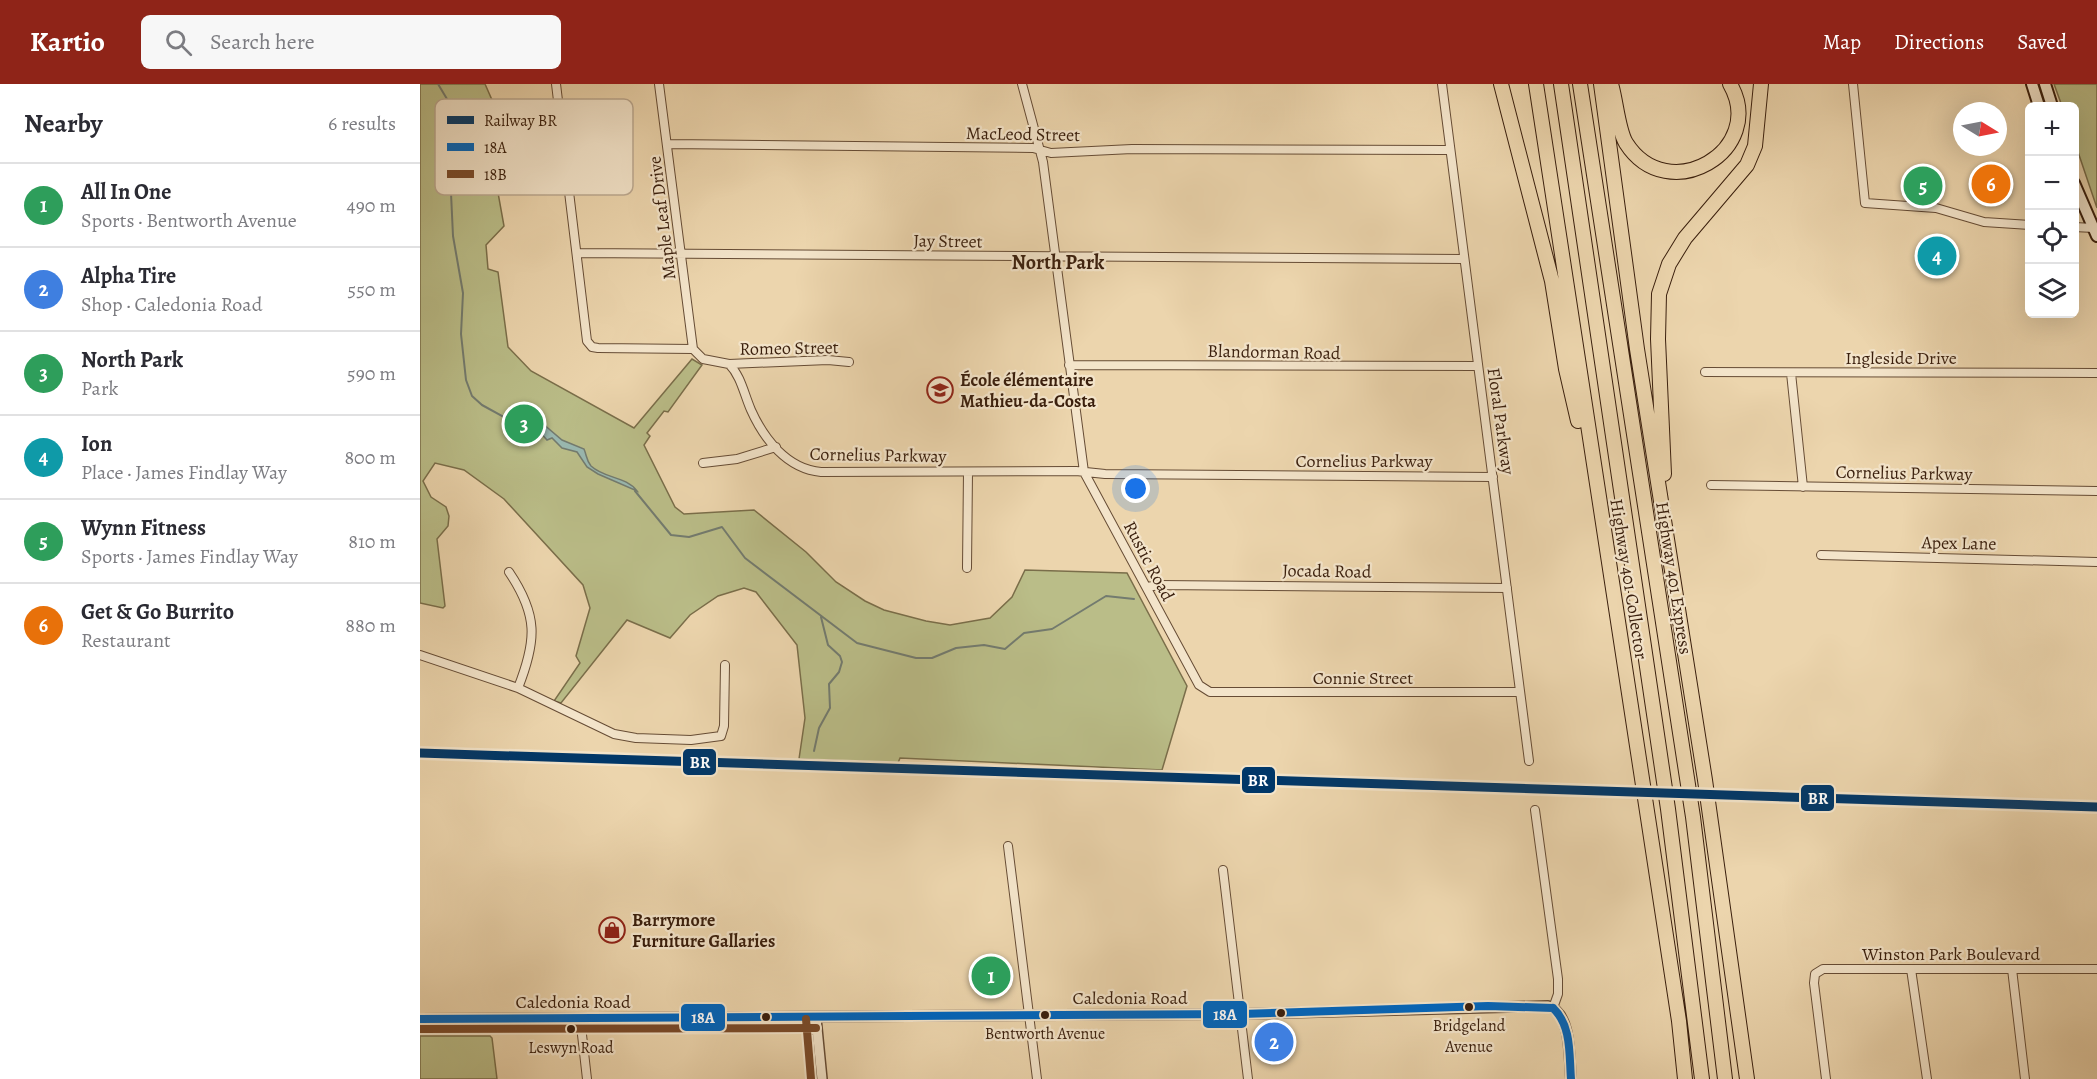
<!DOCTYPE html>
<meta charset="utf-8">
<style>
body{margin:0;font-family:Alegreya,serif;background:#f7f7f7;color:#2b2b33}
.controls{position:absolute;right:18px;top:18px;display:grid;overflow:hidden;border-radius:9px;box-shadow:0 6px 24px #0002}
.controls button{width:54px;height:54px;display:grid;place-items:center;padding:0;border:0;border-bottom:2px solid #e1e1e2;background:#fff;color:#2b2b33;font:30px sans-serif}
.compass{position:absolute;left:1533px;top:18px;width:54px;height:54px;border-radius:50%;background:#fff;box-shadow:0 6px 24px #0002;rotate:100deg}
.you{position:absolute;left:716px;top:405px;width:21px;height:21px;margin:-15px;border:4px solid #fff;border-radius:50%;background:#1a73e8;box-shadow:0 0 0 9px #1a73e833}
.badge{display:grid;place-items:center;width:39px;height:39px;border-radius:50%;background:#8f2418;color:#fff;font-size:20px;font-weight:700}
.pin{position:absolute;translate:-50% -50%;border:3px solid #fff;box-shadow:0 2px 6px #0006}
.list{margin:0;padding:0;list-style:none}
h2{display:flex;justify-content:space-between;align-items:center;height:78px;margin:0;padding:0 24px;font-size:26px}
h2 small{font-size:20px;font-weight:400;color:#7c7c81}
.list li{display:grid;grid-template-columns:39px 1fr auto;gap:18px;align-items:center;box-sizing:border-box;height:84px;padding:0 24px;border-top:2px solid #e1e1e2}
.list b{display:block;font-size:22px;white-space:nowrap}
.list p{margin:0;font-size:20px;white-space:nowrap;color:#7c7c81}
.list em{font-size:20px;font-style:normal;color:#7c7c81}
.icon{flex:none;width:33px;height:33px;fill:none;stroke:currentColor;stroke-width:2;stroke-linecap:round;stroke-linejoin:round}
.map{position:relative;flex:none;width:1677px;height:995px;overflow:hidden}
header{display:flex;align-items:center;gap:36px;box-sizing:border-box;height:84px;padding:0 30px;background:#8f2418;color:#fff}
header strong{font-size:28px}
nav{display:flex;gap:33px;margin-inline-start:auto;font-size:21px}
.search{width:420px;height:54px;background:#f7f7f7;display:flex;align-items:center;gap:15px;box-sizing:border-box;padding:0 21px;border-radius:9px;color:#7c7c81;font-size:22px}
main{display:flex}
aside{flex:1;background:#fff}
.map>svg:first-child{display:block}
.green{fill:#babd88;stroke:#7a6e4a;stroke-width:1.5}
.water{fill:#99b8b0;stroke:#737b6f;stroke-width:1.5}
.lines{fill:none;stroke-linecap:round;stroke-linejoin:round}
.stream{stroke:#737b6f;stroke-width:2}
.minor-casing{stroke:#664c35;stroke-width:10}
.tertiary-casing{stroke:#664c35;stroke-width:12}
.secondary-casing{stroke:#3a1f0d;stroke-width:14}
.motorway-casing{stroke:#3a1f0d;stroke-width:16}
.minor{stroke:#f3e4ca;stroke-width:8}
.tertiary{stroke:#f3e4ca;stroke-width:9}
.secondary{stroke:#f3e4ca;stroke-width:10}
.motorway{stroke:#ecd5ad;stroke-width:14}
.bus-1-casing{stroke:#f3e4ca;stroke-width:12}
.bus-2-casing{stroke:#f3e4ca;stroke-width:12}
.bus-1{stroke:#0065bd;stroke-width:8}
.bus-2{stroke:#7a4b2a;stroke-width:8}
.rail-1-casing{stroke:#f3e4ca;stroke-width:14}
.rail-1{stroke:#003768;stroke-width:9}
.bus-dot{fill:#3a1f0d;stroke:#f3e4ca;stroke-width:2}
.labels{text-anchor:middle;stroke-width:4.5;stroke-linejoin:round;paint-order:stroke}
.bus-label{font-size:16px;fill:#3a1f0d;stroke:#f3e4ca}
.street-label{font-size:18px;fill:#3a1f0d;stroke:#f3e4ca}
.poi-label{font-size:18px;font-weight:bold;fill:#3a1f0d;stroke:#f3e4ca;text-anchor:start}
.neighbourhood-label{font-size:20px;font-weight:bold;fill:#3a1f0d;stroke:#f3e4ca}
.key{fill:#f3e4ca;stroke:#bca991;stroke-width:1.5}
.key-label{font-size:16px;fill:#3a1f0d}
.line-badge{stroke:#f3e4ca;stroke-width:2}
.badge-label{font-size:16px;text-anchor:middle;font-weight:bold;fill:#fff}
</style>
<header>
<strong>Kartio</strong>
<div class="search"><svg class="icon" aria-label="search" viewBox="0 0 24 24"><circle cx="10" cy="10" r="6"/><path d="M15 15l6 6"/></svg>Search here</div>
<nav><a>Map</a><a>Directions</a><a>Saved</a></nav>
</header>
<main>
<aside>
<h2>Nearby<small>6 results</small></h2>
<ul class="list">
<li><span class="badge" style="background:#2e9e5b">1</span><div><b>All In One</b><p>Sports · Bentworth Avenue</p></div><em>490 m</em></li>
<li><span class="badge" style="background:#3f7fe0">2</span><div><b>Alpha Tire</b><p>Shop · Caledonia Road</p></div><em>550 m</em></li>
<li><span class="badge" style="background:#2e9e5b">3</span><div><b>North Park</b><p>Park</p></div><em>590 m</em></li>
<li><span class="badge" style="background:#0f9aa8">4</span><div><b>Ion</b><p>Place · James Findlay Way</p></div><em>800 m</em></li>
<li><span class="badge" style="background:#2e9e5b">5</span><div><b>Wynn Fitness</b><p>Sports · James Findlay Way</p></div><em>810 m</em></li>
<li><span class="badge" style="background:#e8710a">6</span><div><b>Get &amp; Go Burrito</b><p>Restaurant</p></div><em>880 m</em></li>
</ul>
</aside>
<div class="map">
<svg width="1677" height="995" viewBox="0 0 1677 995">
<rect width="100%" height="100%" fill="#ecd5ad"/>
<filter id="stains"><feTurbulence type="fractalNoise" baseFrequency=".00333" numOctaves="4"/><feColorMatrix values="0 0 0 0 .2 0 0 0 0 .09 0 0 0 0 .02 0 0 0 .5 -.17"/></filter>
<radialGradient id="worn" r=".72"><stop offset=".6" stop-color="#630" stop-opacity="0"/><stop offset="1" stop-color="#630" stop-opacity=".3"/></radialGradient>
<path class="green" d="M0,0H65L72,16L73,81L84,142L66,161L68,185L78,188L88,263L111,287L214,344L272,275L282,281L248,328L244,327L227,349L230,352L224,361L255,423L264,430L334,426L386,468L416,498L445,517L464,526L506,537L530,541L570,534L592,513L605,486L707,489L767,602L742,686L480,674L478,679L379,675L385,634L377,561L336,508L324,504L298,512L270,531L250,554L207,536L141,619L134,617L160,579L156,572L170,524L163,501L84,415L44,386L15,379L3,397L11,413L26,423L29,432L28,442L17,455L25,522L23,524L0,519Z
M1634,0H1677V124L1655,59L1654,22H1642Z
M0,952H70L72,954L77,995H0Z"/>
<path class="water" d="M122,339L142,356L164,365C167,372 166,376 171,382C185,395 206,392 217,407L178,390L167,383L157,368L142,364L132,354L127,356L118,346L102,345Z"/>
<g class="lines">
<path class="stream" d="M18,0L27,15L21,42L28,45L33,152L43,209L41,250L46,296L52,312L62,321L106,345
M215,407L251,451L269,453L302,443L325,474L437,559L496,574H512L536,564L564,561L585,565L604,549L632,545L686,512L714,515
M394,667L399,644L410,624L409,600L419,588L422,578L420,572L408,561L401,533"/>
<g class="minor-casing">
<path id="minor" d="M136,0L167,257L172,263L178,264L273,265L283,275L309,280C321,292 324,310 331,326C344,355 367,385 401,388L656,387L685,390L1073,393
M239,0L273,265
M602,0L623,78L664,388L779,601L790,608H1099
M1022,0L1109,677
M1433,0L1445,119L1516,124L1564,138L1610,141
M248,60L613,64L631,69L712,65L1028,66
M1654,143L1674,144
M157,169L1043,175
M309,280L408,276L429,278
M649,281L1058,282
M1285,288L1677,289
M1371,289L1383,403
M283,379L317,375L356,363
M1291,401L1677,407
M1401,471L1677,478
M547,484L548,388
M89,488C118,531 117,556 98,604
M727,503L739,501L1087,504
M0,571L98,604L194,650L216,654L271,656L301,652L304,642L305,581
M1115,726L1138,895V910L1133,924
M588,762L617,995
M803,786L828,995
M1491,885L1507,995
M1592,885L1605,995
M160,933L167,995
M1406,995L1394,899L1395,890L1403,885H1677"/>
</g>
<g class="tertiary-casing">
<path id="tertiary" d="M396,934L402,995
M0,935L822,930L1128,922C1152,929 1149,975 1151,995"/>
</g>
<g class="secondary-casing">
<path id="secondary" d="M1612,0L1619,22
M1625,0L1632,22
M1654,99L1677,152"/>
</g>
<g class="motorway-casing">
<path id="motorway" d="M1081,0L1132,197L1146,285L1158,337
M1116,0L1259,937L1265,995
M1141,0L1248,725L1282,995
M1160,0L1273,733L1305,995
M1181,0L1217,265L1285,696L1327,995
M1191,0C1196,16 1198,46 1206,59C1248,125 1348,66 1310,0
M1244,390L1238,255L1239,210L1249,180L1265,154L1327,81L1335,62L1341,0"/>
</g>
<use href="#minor" class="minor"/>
<use href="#tertiary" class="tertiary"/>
<use href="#secondary" class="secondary"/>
<use href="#motorway" class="motorway"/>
<g class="bus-1-casing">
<path id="bus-1" d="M1133,924C1152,942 1149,971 1151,995
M0,935L822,930L1068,922L1133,924"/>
</g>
<g class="bus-2-casing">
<path id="bus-2" d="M386,935L391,995
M0,945L396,944"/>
</g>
<use href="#bus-1" class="bus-1"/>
<use href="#bus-2" class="bus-2"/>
<g class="rail-1-casing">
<path id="rail-1" d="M0,669L1677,723"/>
</g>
<use href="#rail-1" class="rail-1"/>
</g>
<defs>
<g id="school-ring" transform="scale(1.35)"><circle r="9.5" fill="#f3e4ca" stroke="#8f2418" stroke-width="1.5"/><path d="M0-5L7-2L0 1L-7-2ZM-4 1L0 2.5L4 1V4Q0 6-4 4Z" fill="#8f2418"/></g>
<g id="shop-ring" transform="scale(1.35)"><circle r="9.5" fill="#f3e4ca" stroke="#8f2418" stroke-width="1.5"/><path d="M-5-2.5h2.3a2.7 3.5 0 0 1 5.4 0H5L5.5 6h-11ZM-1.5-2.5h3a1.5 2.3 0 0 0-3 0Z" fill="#8f2418"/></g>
</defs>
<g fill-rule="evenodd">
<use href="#school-ring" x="520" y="306"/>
<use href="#shop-ring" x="192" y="846"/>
</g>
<g class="bus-dot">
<circle cx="1049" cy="923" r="5"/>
<circle cx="861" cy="929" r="5"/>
<circle cx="625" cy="931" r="5"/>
<circle cx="346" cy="933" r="5"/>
<circle cx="151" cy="945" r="5"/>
</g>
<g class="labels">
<g class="bus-label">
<text x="1049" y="947">Bridgeland<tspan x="1049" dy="21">Avenue</tspan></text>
<text x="625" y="955">Bentworth Avenue</text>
<text x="151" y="969">Leswyn Road</text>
</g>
<g class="street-label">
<text transform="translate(603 50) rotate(1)" y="6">MacLeod Street</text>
<text transform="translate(242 134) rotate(-97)" y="6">Maple Leaf Drive</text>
<text transform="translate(528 157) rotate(1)" y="6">Jay Street</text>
<text transform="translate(369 264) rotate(-1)" y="6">Romeo Street</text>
<text transform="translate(854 268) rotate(1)" y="6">Blandorman Road</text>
<text x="1481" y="280">Ingleside Drive</text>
<text transform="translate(1081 337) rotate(82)" y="6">Floral Parkway</text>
<text transform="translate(458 371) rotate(1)" y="6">Cornelius Parkway</text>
<text x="944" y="383">Cornelius Parkway</text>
<text transform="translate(1484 389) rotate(1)" y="6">Cornelius Parkway</text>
<text transform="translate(1539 459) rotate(1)" y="6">Apex Lane</text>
<text transform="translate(729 477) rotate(62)" y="6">Rustic Road</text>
<text transform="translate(907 487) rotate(1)" y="6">Jocada Road</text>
<text transform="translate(1254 494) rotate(81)" y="6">Highway 401 Express</text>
<text transform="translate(1209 495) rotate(81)" y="6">Highway 401 Collector</text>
<text x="943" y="600">Connie Street</text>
<text x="1531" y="876">Winston Park Boulevard</text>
<text x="710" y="920">Caledonia Road</text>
<text x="153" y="924">Caledonia Road</text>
</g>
<g class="poi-label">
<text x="540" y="302">École élémentaire<tspan x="540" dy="21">Mathieu-da-Costa</tspan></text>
<text x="212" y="842">Barrymore<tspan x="212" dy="21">Furniture Gallaries</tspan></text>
</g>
<g class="neighbourhood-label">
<text x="638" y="185">North Park</text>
</g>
</g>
<rect x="15" y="15" width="198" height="96" rx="9" class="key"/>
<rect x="27" y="32" width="27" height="8" fill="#003768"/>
<rect x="27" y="59" width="27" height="8" fill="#0065bd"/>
<rect x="27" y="86" width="27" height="8" fill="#7a4b2a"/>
<g class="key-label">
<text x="64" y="42">Railway BR</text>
<text x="64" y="69">18A</text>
<text x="64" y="96">18B</text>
</g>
<g class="line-badge">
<rect x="262" y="664" width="35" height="28" rx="6" fill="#003768"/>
<rect x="821" y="682" width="35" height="28" rx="6" fill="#003768"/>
<rect x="1380" y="700" width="35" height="28" rx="6" fill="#003768"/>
<rect x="782" y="916" width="46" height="29" rx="6" fill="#0065bd"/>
<rect x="260" y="919" width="46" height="29" rx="6" fill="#0065bd"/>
</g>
<g class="badge-label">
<text x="280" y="684">BR</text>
<text x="838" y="702">BR</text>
<text x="1398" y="720">BR</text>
<text x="805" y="936">18A</text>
<text x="283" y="939">18A</text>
</g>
<rect width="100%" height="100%" filter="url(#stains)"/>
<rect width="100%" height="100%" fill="url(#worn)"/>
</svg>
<div class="controls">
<button>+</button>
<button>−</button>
<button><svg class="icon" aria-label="locate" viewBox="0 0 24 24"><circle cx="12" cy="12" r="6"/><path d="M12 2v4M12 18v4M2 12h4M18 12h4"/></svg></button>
<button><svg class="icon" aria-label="layers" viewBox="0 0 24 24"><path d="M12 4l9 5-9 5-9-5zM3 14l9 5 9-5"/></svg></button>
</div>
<svg class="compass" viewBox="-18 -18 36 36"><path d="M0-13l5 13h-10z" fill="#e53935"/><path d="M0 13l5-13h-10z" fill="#7c7c81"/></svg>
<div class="you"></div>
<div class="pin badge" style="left:571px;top:892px;background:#2e9e5b">1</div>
<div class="pin badge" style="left:854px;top:958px;background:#3f7fe0">2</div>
<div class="pin badge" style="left:104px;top:340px;background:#2e9e5b">3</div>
<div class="pin badge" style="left:1517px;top:172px;background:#0f9aa8">4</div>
<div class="pin badge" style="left:1503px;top:102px;background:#2e9e5b">5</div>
<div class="pin badge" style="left:1571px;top:100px;background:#e8710a">6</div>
</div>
</main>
